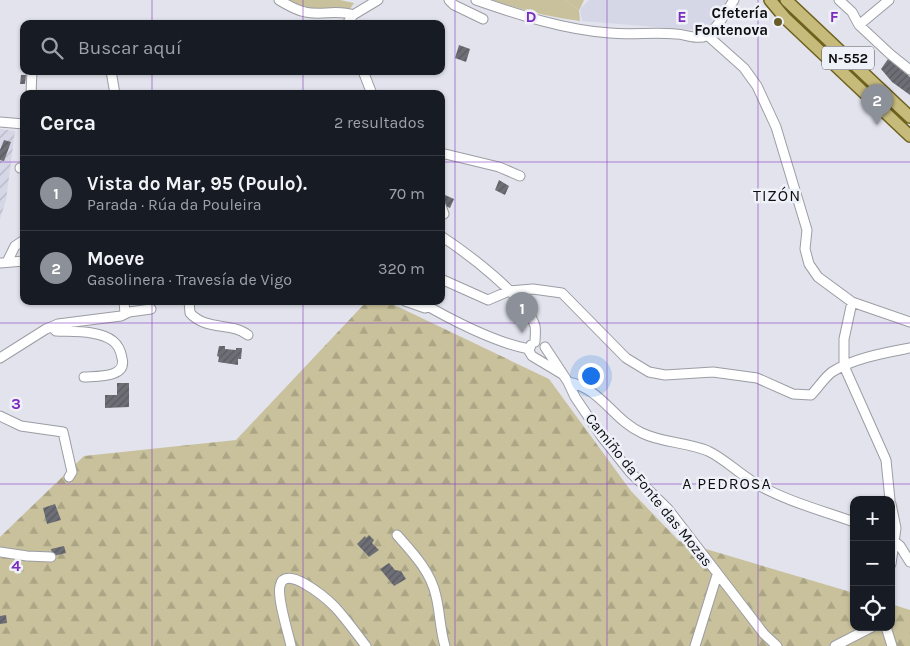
<!DOCTYPE html>
<html lang="es">
<meta charset="utf-8">
<style>
body{margin:0;font-family:Karla,sans-serif;background:#20242c;color:#f1f3f6}
.controls{position:absolute;right:15px;bottom:15px;display:grid;overflow:hidden;border-radius:10px;box-shadow:0 1px 4px #0004}
.controls button{width:45px;height:45px;display:grid;place-items:center;padding:0;border:0;border-bottom:1px solid #363941;background:#171b24;color:#f1f3f6;font:25px sans-serif}
.you{position:absolute;left:590px;top:375px;width:18px;height:18px;margin:-12px;border:4px solid #fff;border-radius:50%;background:#1a73e8;box-shadow:0 0 0 8px #1a73e833}
.badge{display:grid;place-items:center;width:32px;height:32px;border-radius:50%;background:#8c9099;color:#fff;font-size:16px;font-weight:700}
.pin{position:absolute;translate:-50% -41px;filter:drop-shadow(0 1px 2px #0008)}
.pin::after{content:'';position:absolute;top:26px;width:18px;height:15px;background:inherit;clip-path:polygon(0 0,100% 0,50% 100%)}
.list{margin:0;padding:0;list-style:none}
h2{display:flex;justify-content:space-between;align-items:center;height:65px;margin:0;padding:0 20px;font-size:21px}
h2 small{font-size:16px;font-weight:400;color:#9ea1a6}
.list li{display:grid;grid-template-columns:32px 1fr auto;gap:15px;align-items:center;box-sizing:border-box;height:75px;padding:0 20px;border-top:1px solid #363941}
.list b{display:block;font-size:19px;white-space:nowrap}
.list p{margin:0;font-size:16px;white-space:nowrap;color:#9ea1a6}
.list em{font-size:16px;font-style:normal;color:#9ea1a6}
.icon{flex:none;width:28px;height:28px;fill:none;stroke:currentColor;stroke-width:2;stroke-linecap:round;stroke-linejoin:round}
.map{position:relative;flex:none;width:910px;height:646px;overflow:hidden}
.search{position:absolute;background:#171b24;box-shadow:0 1px 4px #0004;left:20px;top:20px;width:425px;height:55px;display:flex;align-items:center;gap:12px;box-sizing:border-box;padding:0 18px;border-radius:10px;color:#9ea1a6;font-size:19px}
.panel{position:absolute;background:#171b24;box-shadow:0 1px 4px #0004;left:20px;top:90px;width:425px;height:215px;border-radius:10px}
.map>svg:first-child{display:block}
.built{fill:#d5d7e6}
.industrial{fill:url(#industrial-furrows)}
.green{fill:#c8c19c}
.forest{fill:url(#forest-firs)}
.building{fill:url(#building-hatch)}
.lines{fill:none;stroke-linecap:round;stroke-linejoin:round}
.minor-casing{stroke:#9b9da4;stroke-width:11}
.major-casing{stroke:#6e611d;stroke-width:14}
.minor{stroke:#fff;stroke-width:9}
.major{stroke:#c7bb7c;stroke-width:11}
.grid{fill:none;stroke:#7b2cbf;stroke-width:1;stroke-opacity:0.55}
.poi-dot{fill:#685d29;stroke:#eff1f9;stroke-width:2}
.labels{text-anchor:middle;stroke-width:5;stroke-linejoin:round;paint-order:stroke}
.shield{fill:#eff1f9;stroke:#515256;stroke-width:1}
.shield-label{font-size:14px;font-weight:bold;fill:#0d0e10}
.poi-label{font-size:15px;font-weight:bold;fill:#0d0e10;stroke:#eff1f9;text-anchor:end}
.street-label{font-size:15px;fill:#0d0e10;stroke:#eff1f9}
.neighbourhood-label{font-size:16px;letter-spacing:1px;fill:#0d0e10;stroke:#eff1f9}
.grid-label{font-size:16px;text-anchor:middle;font-weight:bold;fill:#7b2cbf;stroke:#eff1f9;stroke-width:5;stroke-linejoin:round;paint-order:stroke}
</style>
<div class="map">
<svg width="910" height="646" viewBox="0 0 910 646">
<defs>
<pattern id="industrial-furrows" width="10" height="10" patternUnits="userSpaceOnUse" patternTransform="scale(1.25)"><rect width="10" height="10" fill="#d5d7e6"/><path d="M-1 1l2-2M0 10L10 0M9 11l2-2" fill="none" stroke="#b6b7c4"/></pattern>
<pattern id="forest-firs" width="22" height="20" patternUnits="userSpaceOnUse" patternTransform="scale(1.25)"><rect width="22" height="20" fill="#c8c19c"/><path d="M5 1l3.5 6h-7zM16 11l3.5 6h-7z" fill="#aba585"/></pattern>
<pattern id="building-hatch" width="6" height="6" patternUnits="userSpaceOnUse" patternTransform="scale(1.25)"><rect width="6" height="6" fill="#6e6f76"/><path d="M-1 1l2-2M0 6l6-6M5 7l2-2" fill="none" stroke="#595a5f"/></pattern>
</defs>
<rect width="100%" height="100%" fill="#e2e3ec"/>
<path class="built" d="M589,0H728L706,31L582,21L580,9Z"/>
<path class="industrial" d="M0,129L15,131L6,200L0,219Z"/>
<path class="green" d="M285,0H340L354,3L350,9L307,10Z
M492,0H565L579,10L580,21C550,17 521,10 492,0Z"/>
<path class="forest" d="M565,0H584L579,10Z
M367,301H386L549,379L631,491L679,541L854,593V627H891V604L910,610V646H0V537L84,456L236,440Z"/>
<path class="building" d="M459,45L470,49L466,62L455,58Z
M888,59L910,77V95L892,82L881,69Z
M21,75H26L25,84H20Z
M4,140L11,142L4,161L0,160V150Z
M499,180L509,186L505,195L495,190Z
M445,195L454,199L450,208L441,204Z
M156,301H167V305H157Z
M219,346H225V349L236,350V348H242L241,359H238V365L218,362L219,357L217,356Z
M117,383H129V407L105,408V395H117Z
M55,504L61,520L47,524L43,508Z
M369,535L374,540L372,543L379,550L369,557L357,544L365,536L366,538Z
M64,546L66,553L53,556L51,549Z
M389,563L395,570L401,571L406,579L394,586L380,569Z
M6,615L7,623L0,624V616Z"/>
<g class="lines">
<g class="minor-casing">
<path id="minor" d="M279,0C287,5 296,10 305,12C321,16 337,9 353,15
M449,0L454,5L483,19
M476,0C519,15 565,30 610,33C632,35 654,32 676,34C684,34 698,40 706,36C716,31 727,10 734,0
M839,0L852,12L859,25L890,54L910,70
M347,24L353,15L378,0
M859,25L889,0
M707,35L744,68L757,86L776,127L807,230L805,249L809,264L818,277L852,302L910,322
M111,71L115,94
M363,71L372,94
M31,94L32,71
M0,122L24,124
M441,153L499,167L520,176
M20,168H24
M441,206L444,214
M441,236C467,253 526,297 535,326C536,331 535,337 535,342
M7,262L15,246L24,240
M0,263L24,261
M441,279L488,300L509,291L533,289L562,293L626,358L649,372L665,375L713,372L757,378L793,394L811,395C818,388 824,378 832,372C854,358 884,353 910,348
M124,301L125,314
M189,301L190,313C206,331 232,322 248,335
M405,301L425,308
M419,301C449,319 496,343 529,349
M852,302L844,339V366L886,460L890,500
M52,327L56,331C73,332 99,330 113,341C118,345 121,352 122,358C127,378 98,376 84,377
M531,345L529,351L532,356L562,374
M545,347L568,382L575,397L602,437L630,472L668,509L764,634L777,646
M0,358L46,329L58,324L121,316L129,312L151,309
M568,382C601,388 613,420 642,433C662,443 687,442 708,451C725,459 738,473 755,483C783,500 823,511 854,522
M0,416L21,426L63,432L72,472L69,477
M891,504L896,528L891,564
M397,535C413,553 431,572 436,596C440,612 440,630 445,646
M893,540L900,546L910,562
M0,552L27,556L51,557
M886,627L892,646
M291,646C288,632 277,598 280,586C285,563 326,598 335,607C346,619 356,633 366,646
M695,646L717,575
M835,646L872,627"/>
</g>
<g class="major-casing">
<path id="major" d="M770,0L785,18L910,136
M786,0L910,117"/>
</g>
<use href="#minor" class="minor"/>
<use href="#major" class="major"/>
</g>
<path class="grid" d="M152,0V24M303,0V24M455,0V646M607,0V646M758,0V646M152,71V94M303,71V94M0,162H24M441,162H910M152,301V646M303,301V646M0,323H910M0,484H910"/>
<circle class="poi-dot" cx="778" cy="22" r="5"/>
<g class="labels">
<rect class="shield" x="822" y="46.5" width="52" height="23" rx="4"/>
<g class="shield-label">
<text x="848" y="63">N-552</text>
</g>
<g class="poi-label">
<text x="768" y="18">Cfetería<tspan x="768" dy="17">Fontenova</tspan></text>
</g>
<g class="street-label">
<text transform="translate(649 490) rotate(51)" y="5">Camiño da Fonte das Mozas</text>
</g>
<g class="neighbourhood-label">
<text x="777" y="201">TIZÓN</text>
<text x="727" y="489">A PEDROSA</text>
</g>
</g>
<g class="grid-label">
<text x="531" y="22">D</text>
<text x="682" y="22">E</text>
<text x="834" y="22">F</text>
<text x="16" y="409">3</text>
<text x="16" y="571">4</text>
</g>
</svg>
<div class="controls">
<button>+</button>
<button>−</button>
<button><svg class="icon" aria-label="locate" viewBox="0 0 24 24"><circle cx="12" cy="12" r="6"/><path d="M12 2v4M12 18v4M2 12h4M18 12h4"/></svg></button>
</div>
<div class="you"></div>
<div class="pin badge" style="left:522px;top:333px">1</div>
<div class="pin badge" style="left:877px;top:125px">2</div>
<div class="search"><svg class="icon" aria-label="search" viewBox="0 0 24 24"><circle cx="10" cy="10" r="6"/><path d="M15 15l6 6"/></svg>Buscar aquí</div>
<section class="panel">
<h2>Cerca<small>2 resultados</small></h2>
<ul class="list">
<li><span class="badge">1</span><div><b>Vista do Mar, 95 (Poulo).</b><p>Parada · Rúa da Pouleira</p></div><em>70 m</em></li>
<li><span class="badge">2</span><div><b>Moeve</b><p>Gasolinera · Travesía de Vigo</p></div><em>320 m</em></li>
</ul>
</section>
</div>
